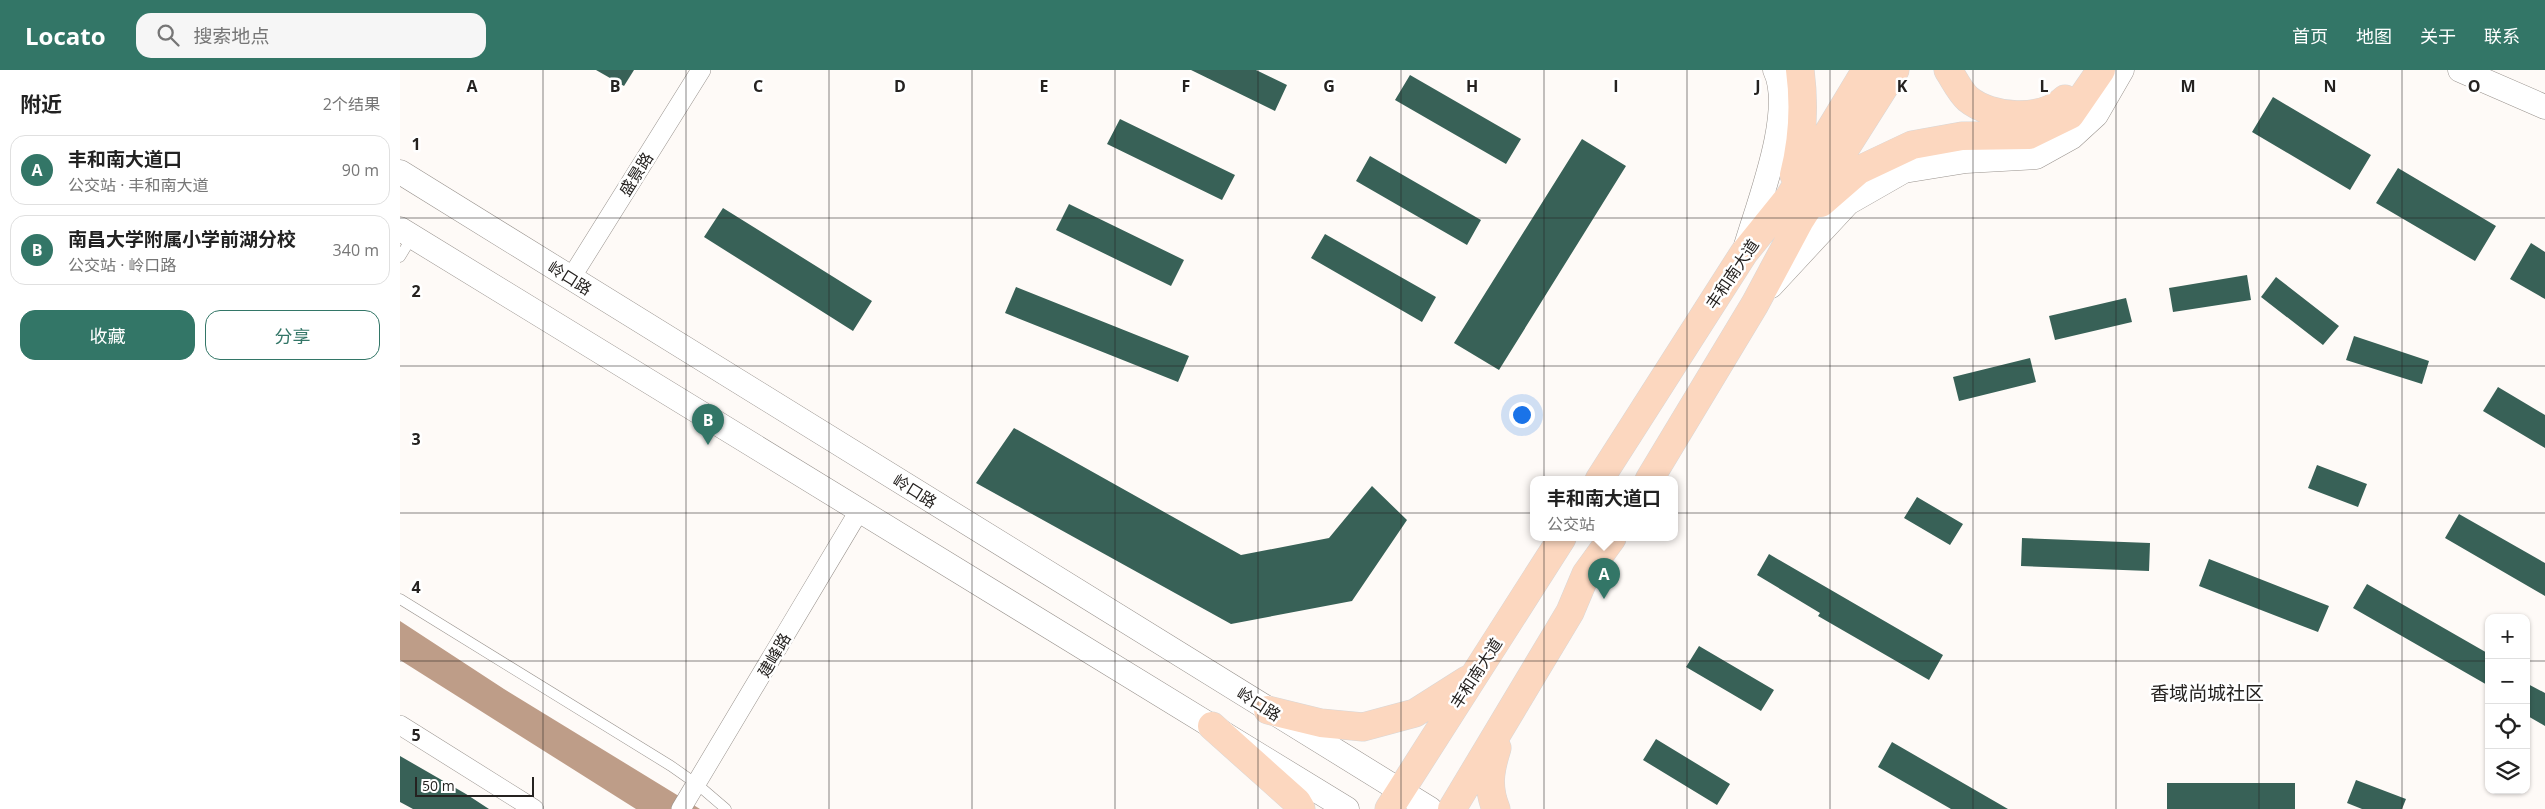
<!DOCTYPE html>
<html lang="zh">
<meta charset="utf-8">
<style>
body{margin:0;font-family:"Open Sans","Noto Sans SC",sans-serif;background:#f6f6f6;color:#222}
.controls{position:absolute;right:15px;bottom:15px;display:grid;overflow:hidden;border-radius:10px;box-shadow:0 1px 4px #0004}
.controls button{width:45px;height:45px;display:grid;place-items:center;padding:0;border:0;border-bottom:1px solid #e0e0e0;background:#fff;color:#222;font:25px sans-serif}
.scale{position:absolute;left:15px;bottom:12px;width:119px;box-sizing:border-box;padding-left:5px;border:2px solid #252220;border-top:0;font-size:14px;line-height:18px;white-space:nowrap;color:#252220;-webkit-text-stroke:4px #fff;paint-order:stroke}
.you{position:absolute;left:1121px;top:344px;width:18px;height:18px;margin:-12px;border:4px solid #fff;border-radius:50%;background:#1a73e8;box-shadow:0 0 0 8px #1a73e833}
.badge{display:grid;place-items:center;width:32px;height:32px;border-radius:50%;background:#337667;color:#fff;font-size:16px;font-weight:700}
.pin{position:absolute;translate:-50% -41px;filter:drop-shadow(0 1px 2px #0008)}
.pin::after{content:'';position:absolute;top:26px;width:18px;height:15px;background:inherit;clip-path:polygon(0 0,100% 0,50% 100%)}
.popup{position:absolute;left:1130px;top:406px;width:148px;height:65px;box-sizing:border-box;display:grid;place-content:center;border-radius:10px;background:#fff;filter:drop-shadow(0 1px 4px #0005);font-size:16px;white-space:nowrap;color:#767676}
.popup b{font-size:19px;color:#222}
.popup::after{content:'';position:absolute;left:50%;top:100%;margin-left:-10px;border:10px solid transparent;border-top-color:#fff}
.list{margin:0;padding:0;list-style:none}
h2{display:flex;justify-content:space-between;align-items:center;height:65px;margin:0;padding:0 20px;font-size:21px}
h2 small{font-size:16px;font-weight:400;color:#767676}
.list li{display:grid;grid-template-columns:32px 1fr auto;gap:15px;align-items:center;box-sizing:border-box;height:70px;margin:0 10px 10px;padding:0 10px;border:1px solid #e0e0e0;border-radius:15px}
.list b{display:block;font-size:19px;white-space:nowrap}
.list p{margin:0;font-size:16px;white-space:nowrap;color:#767676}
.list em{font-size:16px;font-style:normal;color:#767676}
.actions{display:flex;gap:10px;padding:15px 20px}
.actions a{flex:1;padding:11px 0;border:1px solid #337667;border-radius:15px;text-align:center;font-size:18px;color:#337667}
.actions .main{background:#337667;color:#fff}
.icon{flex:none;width:28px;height:28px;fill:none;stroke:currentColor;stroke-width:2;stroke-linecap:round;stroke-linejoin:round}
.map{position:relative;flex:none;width:2145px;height:739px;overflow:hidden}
header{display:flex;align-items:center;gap:30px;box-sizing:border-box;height:70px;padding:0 25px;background:#337667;color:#fff}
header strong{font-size:24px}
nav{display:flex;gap:28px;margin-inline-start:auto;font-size:18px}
.search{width:350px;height:45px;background:#f6f6f6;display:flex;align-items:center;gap:12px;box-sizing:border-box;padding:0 18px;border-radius:15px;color:#767676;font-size:19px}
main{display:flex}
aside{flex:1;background:#fff}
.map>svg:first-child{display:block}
.water{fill:#be9d88}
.building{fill:#386157}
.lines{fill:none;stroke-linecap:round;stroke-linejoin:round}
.service-casing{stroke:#99938e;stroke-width:11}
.minor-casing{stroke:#99938e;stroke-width:20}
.tertiary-casing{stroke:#99938e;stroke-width:25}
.primary-casing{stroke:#d8d7d7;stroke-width:29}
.service{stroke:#fff;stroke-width:10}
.minor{stroke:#fff;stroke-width:19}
.tertiary{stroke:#fff;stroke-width:24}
.primary{stroke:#fcd7bf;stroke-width:28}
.grid{fill:none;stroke:#252220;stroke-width:1;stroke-opacity:0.55}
.labels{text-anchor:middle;stroke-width:5;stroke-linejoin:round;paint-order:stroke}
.street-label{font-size:16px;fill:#252220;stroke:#fff}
.quarter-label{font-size:19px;fill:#252220;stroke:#fff}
.grid-label{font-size:16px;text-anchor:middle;font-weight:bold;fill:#252220;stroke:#fff;stroke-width:5;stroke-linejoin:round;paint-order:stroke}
</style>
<header>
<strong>Locato</strong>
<div class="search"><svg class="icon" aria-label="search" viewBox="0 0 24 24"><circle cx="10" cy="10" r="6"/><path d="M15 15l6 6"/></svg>搜索地点</div>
<nav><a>首页</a><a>地图</a><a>关于</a><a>联系</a></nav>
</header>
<main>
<aside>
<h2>附近<small>2个结果</small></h2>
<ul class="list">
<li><span class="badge">A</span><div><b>丰和南大道口</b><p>公交站 · 丰和南大道</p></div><em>90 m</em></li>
<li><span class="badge">B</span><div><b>南昌大学附属小学前湖分校</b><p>公交站 · 岭口路</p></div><em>340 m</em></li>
</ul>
<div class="actions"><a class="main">收藏</a><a>分享</a></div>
</aside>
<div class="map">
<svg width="2145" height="739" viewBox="0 0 2145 739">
<rect width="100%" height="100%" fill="#fefaf7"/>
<path class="water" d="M0,551L104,619L300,739H236L0,590Z"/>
<path class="building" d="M196,0H234L224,16Z
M791,0H856L887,15L875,41Z
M1010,5L1121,69L1106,94L995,30Z
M1873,27L1971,85L1950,120L1852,62Z
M720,49L835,105L822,130L707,74Z
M1182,69L1226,96L1099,300L1054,273Z
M970,86L1081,150L1067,175L956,111Z
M1998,98L2096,156L2075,191L1976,133Z
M669,134L784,190L771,216L656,160Z
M323,138L472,231L453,261L304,167Z
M925,164L1036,227L1022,252L911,188Z
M2131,173L2145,182V229L2110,209Z
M1847,205L1851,230L1773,242L1769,218Z
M1876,207L1939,256L1923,275L1861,227Z
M616,217L789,286L778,312L605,243Z
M1726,228L1732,252L1655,270L1649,246Z
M1954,266L2029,291L2022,314L1946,290Z
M1630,288L1636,312L1559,331L1553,307Z
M2098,317L2145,345V378L2083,341Z
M614,358L841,485L929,468L972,416L1007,450L952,531L831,554L576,413Z
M1917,395L1967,414L1958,437L1908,418Z
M1517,427L1563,454L1550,475L1504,448Z
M2059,444L2145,493V526L2045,468Z
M1622,468L1750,473L1749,501L1621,496Z
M1369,484L1543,585L1529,610L1418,546L1420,543L1357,505Z
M1809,489L1929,536L1918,562L1799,516Z
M1967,514L2089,584V616L1953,538Z
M1299,576L1374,620L1361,641L1286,597Z
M2126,613L2145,623V656L2126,645Z
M1256,669L1330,714L1317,735L1243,690Z
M1492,672L1608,739H1551L1478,697Z
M0,686L66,724L89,739H13L0,732Z
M1956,710L2006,729L2002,739H1962L1947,733Z
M1767,713H1895V739H1767Z"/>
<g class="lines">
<g class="service-casing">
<path id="service" d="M0,187L12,167
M0,529L271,696L298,715L326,739"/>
</g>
<g class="minor-casing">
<path id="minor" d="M171,208L301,0
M0,655L134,739
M281,739L459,441"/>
</g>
<g class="tertiary-casing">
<path id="tertiary" d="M2060,0L2145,37
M0,102L1030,739
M0,159L947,739
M1345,179C1358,134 1395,42 1375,0
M1371,216L1448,133L1504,101L1566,91L1636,87L1672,67L1696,45L1722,0"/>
</g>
<g class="primary-casing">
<path id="primary" d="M1548,0C1554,9 1560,22 1568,29C1591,48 1642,52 1665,29
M1394,105C1403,69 1405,37 1400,0
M1421,133L1459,100L1512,75L1562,66L1629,65L1670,45L1701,0
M1199,410L1344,183L1390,126L1466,0
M1249,410L1355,234L1400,150L1495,0
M868,640L921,653L963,657L1015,643L1067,610
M812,656L897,732L901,739
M989,739L1162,468
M1052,739L1170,542L1186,504L1212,468
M1096,739C1087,717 1090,700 1097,678"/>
</g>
<use href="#service" class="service"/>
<use href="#minor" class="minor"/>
<use href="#tertiary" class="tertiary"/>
<use href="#primary" class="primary"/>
</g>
<path class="grid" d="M143,0V739M286,0V739M429,0V739M572,0V739M715,0V739M858,0V739M1001,0V739M1144,0V739M1287,0V739M1430,0V739M1573,0V739M1716,0V739M1859,0V739M2002,0V739M0,148H2145M0,296H2145M0,443H2145M0,591H2089M2126,591H2145"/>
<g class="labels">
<g class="street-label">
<text transform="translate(236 104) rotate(-58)" y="6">盛景路</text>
<text transform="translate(1332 204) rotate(-56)" y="6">丰和南大道</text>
<text transform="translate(170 208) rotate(32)" y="6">岭口路</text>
<text transform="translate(515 421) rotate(32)" y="6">岭口路</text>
<text transform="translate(374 585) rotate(-60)" y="6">建峰路</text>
<text transform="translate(1076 603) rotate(-57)" y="6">丰和南大道</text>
<text transform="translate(859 634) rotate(32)" y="6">岭口路</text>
</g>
<g class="quarter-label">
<text x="1807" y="630">香域尚城社区</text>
</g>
</g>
<g class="grid-label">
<text x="72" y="22">A</text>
<text x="215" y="22">B</text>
<text x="358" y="22">C</text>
<text x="500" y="22">D</text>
<text x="644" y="22">E</text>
<text x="786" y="22">F</text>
<text x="929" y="22">G</text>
<text x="1072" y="22">H</text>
<text x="1216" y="22">I</text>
<text x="1358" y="22">J</text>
<text x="1502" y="22">K</text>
<text x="1644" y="22">L</text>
<text x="1788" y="22">M</text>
<text x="1930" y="22">N</text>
<text x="2074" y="22">O</text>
<text x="16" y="80">1</text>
<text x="16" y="227">2</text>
<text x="16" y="375">3</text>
<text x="16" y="523">4</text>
<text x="16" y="671">5</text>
</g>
</svg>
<div class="controls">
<button>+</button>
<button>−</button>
<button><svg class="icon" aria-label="locate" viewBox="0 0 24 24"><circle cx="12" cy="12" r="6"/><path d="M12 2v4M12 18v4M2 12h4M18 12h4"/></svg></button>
<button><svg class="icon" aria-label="layers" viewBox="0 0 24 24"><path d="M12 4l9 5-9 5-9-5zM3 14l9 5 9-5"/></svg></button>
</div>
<div class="scale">50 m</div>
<div class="you"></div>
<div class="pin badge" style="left:1204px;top:529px">A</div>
<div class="popup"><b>丰和南大道口</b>公交站</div>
<div class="pin badge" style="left:308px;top:375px">B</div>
</div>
</main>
